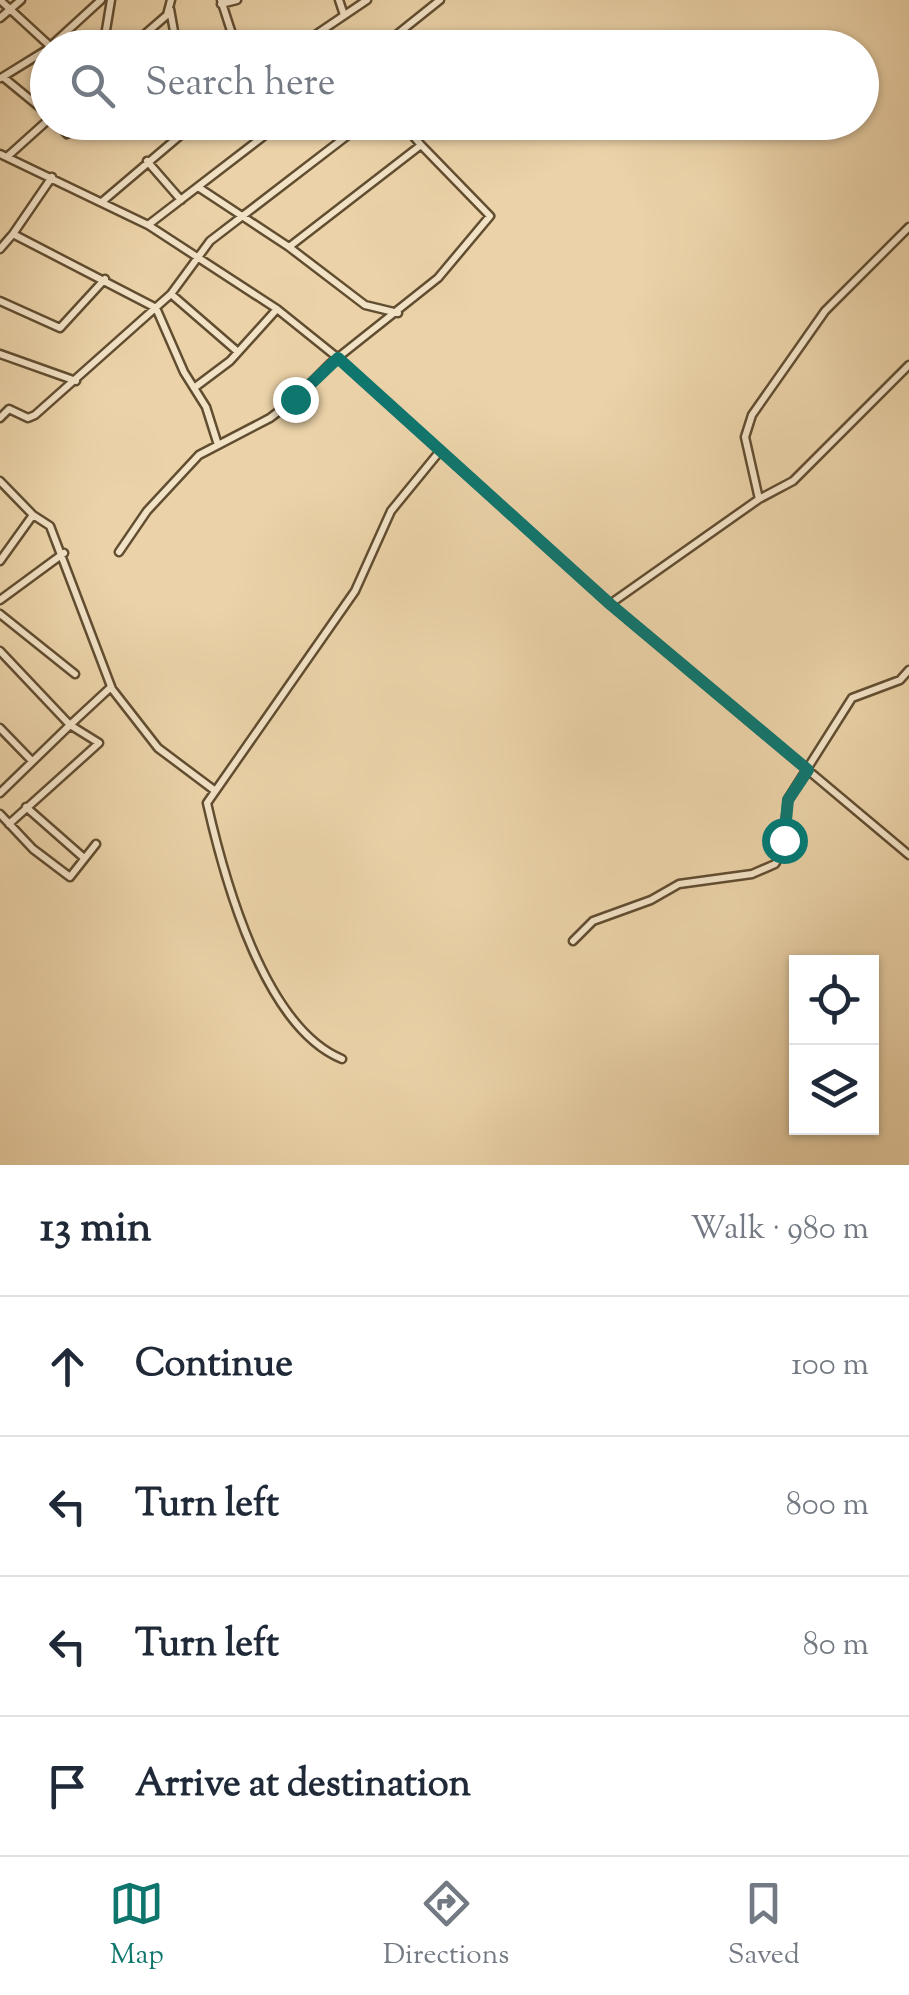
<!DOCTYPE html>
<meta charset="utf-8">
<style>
body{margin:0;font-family:"Sorts Mill Goudy",serif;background:#f6f6f7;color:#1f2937}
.controls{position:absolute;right:30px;bottom:30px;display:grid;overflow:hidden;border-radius:0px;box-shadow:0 2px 8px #0004}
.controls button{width:90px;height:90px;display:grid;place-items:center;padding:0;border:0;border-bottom:2px solid #e0e1e3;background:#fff;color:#1f2937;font:50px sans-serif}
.stop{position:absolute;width:30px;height:30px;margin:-22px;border:8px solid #0f766e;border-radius:50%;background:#fff}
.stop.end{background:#0f766e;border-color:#fff;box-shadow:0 2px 10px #0008}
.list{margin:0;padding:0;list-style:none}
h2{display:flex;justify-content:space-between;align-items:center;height:130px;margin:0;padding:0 40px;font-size:42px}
h2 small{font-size:32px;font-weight:400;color:#747a83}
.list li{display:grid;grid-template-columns:65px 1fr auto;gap:30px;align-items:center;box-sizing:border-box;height:140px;padding:0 40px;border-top:2px solid #e0e1e3}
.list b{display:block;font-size:38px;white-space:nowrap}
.list em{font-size:32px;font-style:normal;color:#747a83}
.icon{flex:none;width:55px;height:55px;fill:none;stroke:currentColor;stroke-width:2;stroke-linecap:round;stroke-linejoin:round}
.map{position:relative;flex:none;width:909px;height:1165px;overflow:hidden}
.search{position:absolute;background:#fff;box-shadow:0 2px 8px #0004;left:30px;right:30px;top:30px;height:110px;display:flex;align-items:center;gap:25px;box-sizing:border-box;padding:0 35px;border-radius:55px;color:#747a83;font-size:38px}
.sheet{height:690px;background:#fff}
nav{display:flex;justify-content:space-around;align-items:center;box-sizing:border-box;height:140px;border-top:2px solid #e0e1e3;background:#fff;font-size:28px;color:#747a83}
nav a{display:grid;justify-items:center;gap:5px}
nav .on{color:#0f766e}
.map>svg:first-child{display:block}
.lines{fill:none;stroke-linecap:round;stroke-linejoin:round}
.minor-casing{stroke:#614d30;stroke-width:11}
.minor{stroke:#f2e2c6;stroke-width:6}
.route{stroke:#0f766e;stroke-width:12}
</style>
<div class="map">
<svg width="909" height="1165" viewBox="0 0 909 1165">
<rect width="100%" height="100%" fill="#ebd2a8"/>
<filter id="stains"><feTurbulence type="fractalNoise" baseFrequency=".002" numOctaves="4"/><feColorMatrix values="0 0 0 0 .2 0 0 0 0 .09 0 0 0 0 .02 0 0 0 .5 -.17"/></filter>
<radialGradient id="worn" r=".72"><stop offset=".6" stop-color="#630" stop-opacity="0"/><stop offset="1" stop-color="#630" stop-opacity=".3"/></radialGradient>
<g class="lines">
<g class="minor-casing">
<path id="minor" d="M0,0L50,46L70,43L74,48
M339,0L344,15
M221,4L237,0
M170,9L177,48
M0,18L21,0
M54,43L101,0
M103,48L111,0
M129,48L167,15L171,0
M220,48L233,37L221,0
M296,48L367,0
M380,48L440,0
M3,77L48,114
M1,78L48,49
M56,122L67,134L89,122
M0,154L148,225L277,309L338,358L610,604L909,855
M8,156L48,120
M147,161L181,200
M52,177L13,234L156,308L184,372L206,407L218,445
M198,187L289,247L421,145L401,122
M103,201L196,122
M148,225L282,122
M289,247L365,305L398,313
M0,249L13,234
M171,294L238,352
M0,301L60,328L105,279
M0,354L76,381
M194,388L230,361L277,309
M0,418L9,409L28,418L35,415L171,294L210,241L365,122
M0,481L33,515L50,526L112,689L158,748L214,790
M759,499L745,437L752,415L825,311L909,227
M119,552L147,511L199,455L270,418L295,399L331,363L438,278L490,216L421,145
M0,561L33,515
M0,600L64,553
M610,604L759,499L793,481L909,365
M0,614L75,674
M0,651L70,725L0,793
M0,728L31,760
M26,807L84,858
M0,814L33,849L70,877L96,844
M9,824L99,743L70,725L111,687
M573,941L593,921L651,900L679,884L752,874L775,864L782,853L788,799L852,698L900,680L909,670
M342,1059C264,1027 224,878 207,803L355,591L391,511L440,451"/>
</g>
<use href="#minor" class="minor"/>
</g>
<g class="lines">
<path class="route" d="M295,399L338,358L610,604L808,770L788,800L784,840"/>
</g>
<rect width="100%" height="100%" filter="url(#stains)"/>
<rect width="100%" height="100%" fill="url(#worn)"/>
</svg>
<div class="controls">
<button><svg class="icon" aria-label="locate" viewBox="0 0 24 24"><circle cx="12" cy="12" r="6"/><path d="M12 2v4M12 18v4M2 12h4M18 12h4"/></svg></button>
<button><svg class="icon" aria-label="layers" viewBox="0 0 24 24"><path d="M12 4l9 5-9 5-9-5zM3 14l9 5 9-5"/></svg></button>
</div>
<div class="stop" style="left:784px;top:840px"></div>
<div class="stop end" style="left:295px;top:399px"></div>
<div class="search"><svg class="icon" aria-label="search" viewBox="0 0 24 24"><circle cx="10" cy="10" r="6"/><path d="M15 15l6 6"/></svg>Search here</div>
</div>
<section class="sheet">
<h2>13 min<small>Walk · 980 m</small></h2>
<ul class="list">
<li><svg class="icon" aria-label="ahead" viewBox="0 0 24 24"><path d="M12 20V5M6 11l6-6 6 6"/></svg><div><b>Continue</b></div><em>100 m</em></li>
<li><svg class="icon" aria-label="left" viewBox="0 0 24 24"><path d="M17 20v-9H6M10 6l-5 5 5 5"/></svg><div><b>Turn left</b></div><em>800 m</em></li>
<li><svg class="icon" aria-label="left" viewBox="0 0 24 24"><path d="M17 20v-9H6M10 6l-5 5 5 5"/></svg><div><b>Turn left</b></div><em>80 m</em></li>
<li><svg class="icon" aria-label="arrive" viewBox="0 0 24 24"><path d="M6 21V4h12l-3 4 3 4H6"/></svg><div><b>Arrive at destination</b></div></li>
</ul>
</section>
<nav>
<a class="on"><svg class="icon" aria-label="map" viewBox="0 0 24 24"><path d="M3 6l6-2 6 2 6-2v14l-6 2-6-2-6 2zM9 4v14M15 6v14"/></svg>Map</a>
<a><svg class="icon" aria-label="directions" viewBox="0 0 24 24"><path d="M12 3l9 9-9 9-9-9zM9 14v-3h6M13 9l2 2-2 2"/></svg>Directions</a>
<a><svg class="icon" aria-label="saved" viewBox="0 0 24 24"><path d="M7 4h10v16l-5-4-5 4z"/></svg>Saved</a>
</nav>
